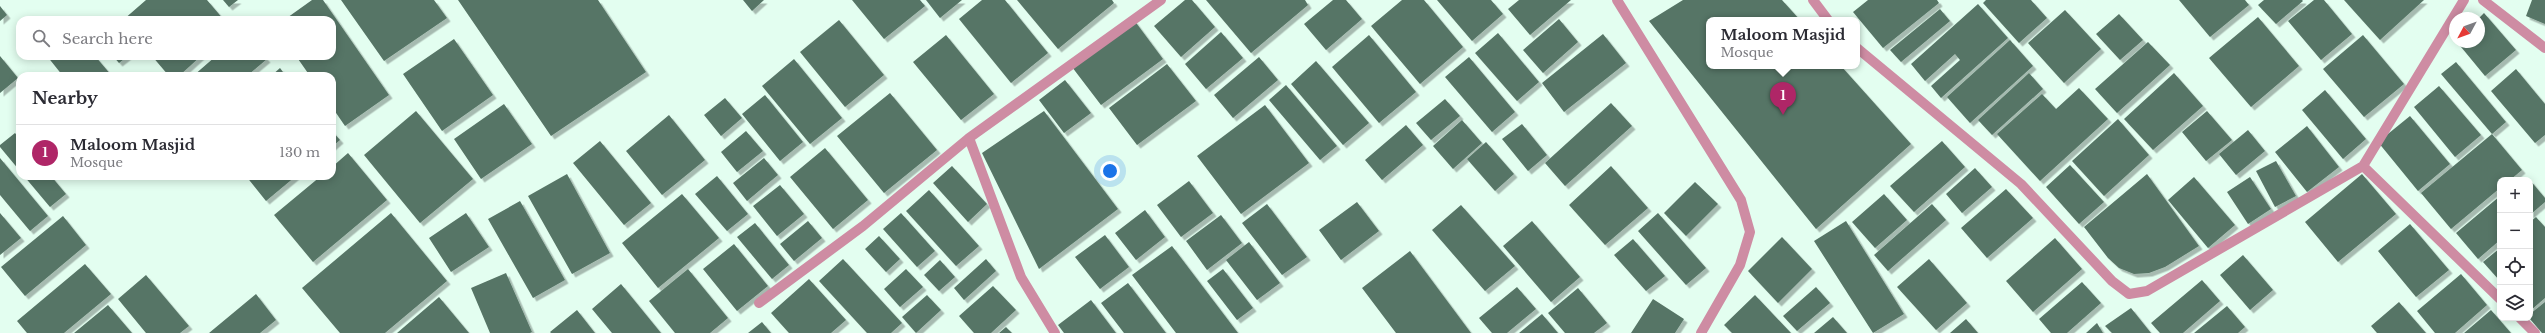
<!DOCTYPE html>
<meta charset="utf-8">
<style>
body{margin:0;font-family:"Libre Baskerville",serif;background:#f2f2f3;color:#2b2b33}
.controls{position:absolute;right:12px;bottom:12px;display:grid;overflow:hidden;border-radius:8px;box-shadow:0 2px 10px #0003}
.controls button{width:36px;height:36px;display:grid;place-items:center;padding:0;border:0;border-bottom:1px solid #e1e1e2;background:#fff;color:#2b2b33;font:20px sans-serif}
.compass{position:absolute;left:2449px;top:12px;width:36px;height:36px;border-radius:50%;background:#fff;box-shadow:0 2px 10px #0003;rotate:229deg}
.you{position:absolute;left:1110px;top:171px;width:14px;height:14px;margin:-10px;border:3px solid #fff;border-radius:50%;background:#1a73e8;box-shadow:0 0 0 6px #1a73e833}
.badge{display:grid;place-items:center;width:26px;height:26px;border-radius:50%;background:#af2667;color:#fff;font-size:13px;font-weight:700}
.pin{position:absolute;translate:-50% -33px;filter:drop-shadow(0 1px 2px #0008)}
.pin::after{content:'';position:absolute;top:21px;width:14px;height:12px;background:inherit;clip-path:polygon(0 0,100% 0,50% 100%)}
.popup{position:absolute;left:1706px;top:17px;width:154px;height:52px;box-sizing:border-box;display:grid;place-content:center;border-radius:8px;background:#fff;filter:drop-shadow(0 1px 3px #0005);font-size:13px;white-space:nowrap;color:#7c7c81}
.popup b{font-size:15px;color:#2b2b33}
.popup::after{content:'';position:absolute;left:50%;top:100%;margin-left:-8px;border:8px solid transparent;border-top-color:#fff}
.list{margin:0;padding:0;list-style:none}
h2{display:flex;justify-content:space-between;align-items:center;height:52px;margin:0;padding:0 16px;font-size:17px}
h2 small{font-size:13px;font-weight:400;color:#7c7c81}
.list li{display:grid;grid-template-columns:26px 1fr auto;gap:12px;align-items:center;box-sizing:border-box;height:56px;padding:0 16px;border-top:1px solid #e1e1e2}
.list b{display:block;font-size:15px;white-space:nowrap}
.list p{margin:0;font-size:13px;white-space:nowrap;color:#7c7c81}
.list em{font-size:13px;font-style:normal;color:#7c7c81}
.icon{flex:none;width:22px;height:22px;fill:none;stroke:currentColor;stroke-width:2;stroke-linecap:round;stroke-linejoin:round}
.map{position:relative;flex:none;width:2545px;height:333px;overflow:hidden}
.search{position:absolute;background:#fff;box-shadow:0 2px 10px #0003;left:16px;top:16px;width:320px;height:44px;display:flex;align-items:center;gap:10px;box-sizing:border-box;padding:0 14px;border-radius:12px;color:#7c7c81;font-size:15px}
.panel{position:absolute;background:#fff;box-shadow:0 2px 10px #0003;left:16px;top:72px;width:320px;height:108px;border-radius:12px}
.map>svg:first-child{display:block}
.building{fill:#577566;filter:url(#shadow)}
.lines{fill:none;stroke-linecap:round;stroke-linejoin:round}
.minor{stroke:#ce8ca3;stroke-width:10}
</style>
<div class="map">
<svg width="2545" height="333" viewBox="0 0 2545 333">
<defs>
<filter id="shadow"><feDropShadow dx="3.5" dy="3.5" stdDeviation="0" flood-color="#0004"/></filter>
</defs>
<rect width="100%" height="100%" fill="#e3fef0"/>
<path class="building" d="M146,0H207L224,20H123Z
M223,0H238L229,7Z
M312,0H323L389,95L345,126L332,107V76H310L296,56H332V20H284Z
M341,0H434L447,18L384,61Z
M458,0H598L646,72L551,136Z
M743,0H764L752,11Z
M852,0H920L925,6L884,39Z
M926,0H962L940,18Z
M982,0H1005L1048,53L1011,83L959,19Z
M1017,0H1112L1114,3L1058,49Z
M1185,0H1192L1215,27L1181,57L1154,26Z
M1206,0H1305L1308,5L1251,53Z
M1333,0H1346L1362,19L1326,50L1304,24Z
M1402,0H1424L1463,47L1420,84L1371,26Z
M1437,0H1491L1503,14L1472,41Z
M1519,0H1571L1530,35L1508,9Z
M1683,0H1782L1800,20H1709V66H1841L1911,144L1816,229L1649,21Z
M1868,0H1937L1939,3L1883,48L1853,12Z
M1986,0H2031L2047,18L2019,43L1983,3Z
M2179,0H2245L2249,5L2210,37Z
M2264,0H2302L2303,1L2276,24L2258,5Z
M2314,0H2324L2352,34L2321,60L2288,21Z
M2344,0H2424L2380,40Z
M2532,0H2545V24L2526,16Z
M1978,4L2008,38L1941,98L1931,86L1960,60L1955,54L1925,81L1911,64Z
M0,6L7,15L0,21Z
M1940,9L1950,21L1901,62L1890,50Z
M2065,10L2101,49L2064,83L2028,43Z
M2484,13L2516,50L2485,76L2457,42H2479V18Z
M2119,14L2143,40L2120,60L2096,34Z
M2258,17L2299,66L2251,107L2209,58Z
M1559,19L1578,42L1543,73L1523,50Z
M839,20L884,75L845,107L800,52Z
M1134,20L1163,59L1101,105L1072,67Z
M1221,32L1243,58L1206,89L1185,64Z
M1498,33L1539,82L1517,101L1475,53Z
M1603,34L1626,63L1564,112L1542,83Z
M946,35L994,94L961,120L913,62Z
M1369,35L1416,92L1379,123L1332,67Z
M2363,35L2404,84L2364,117L2323,69Z
M454,39L493,95L442,131L403,74Z
M2010,40L2033,66L1970,123L1947,97Z
M2148,42L2170,65L2117,113L2095,89Z
M0,56L18,78L0,93Z
M47,56H95L112,76H63Z
M113,56H128L119,63Z
M152,56H201L179,76H169Z
M216,56H264L267,59L247,76H193Z
M1259,57L1278,80L1233,118L1214,95Z
M1469,57L1515,112L1492,132L1445,77Z
M794,59L842,118L810,144L762,86Z
M1316,61L1369,123L1343,145L1291,84Z
M2456,62L2506,122L2492,134L2441,74Z
M1167,64L1196,101L1137,145L1109,108Z
M280,68L286,76H271Z
M2516,69L2545,104V135L2535,143L2491,91Z
M2029,73L2043,89L1992,135L1978,120Z
M2174,73L2203,106L2153,150L2124,119Z
M1065,80L1091,113L1064,133L1039,100Z
M1286,85L1337,146L1320,160L1269,100Z
M2439,86L2481,135L2455,157L2414,107Z
M2079,88L2108,119L2040,181L1997,134L2042,94L2056,109Z
M2325,90L2366,139L2343,159L2302,110Z
M890,93L937,150L884,193L837,136Z
M765,95L803,142L780,161L742,114Z
M725,98L742,118L721,136L704,115Z
M1445,99L1460,116L1431,140L1416,123Z
M1611,103L1632,126L1565,186L1545,163Z
M504,104L532,144L481,179L454,139Z
M1265,105L1309,163L1241,214L1197,156Z
M416,111L473,179L420,223L364,155Z
M1044,111L1118,209L1039,269L982,153Z
M2207,111L2232,140L2206,161L2182,132Z
M669,115L705,160L662,195L626,151Z
M2410,116L2450,164L2418,191L2378,142Z
M2118,119L2149,155L2104,196L2072,161Z
M1462,120L1482,143L1453,169L1433,146Z
M1522,124L1547,155L1528,171L1502,139Z
M1406,125L1423,145L1382,180L1365,160Z
M2307,126L2339,167L2307,192L2275,152Z
M2248,130L2265,151L2236,175L2219,154Z
M332,131L340,140L332,147Z
M746,131L763,151L737,172L721,152Z
M15,133L20,139V171L0,147V145Z
M2492,134L2522,170L2510,180H2500V188L2451,229L2421,193Z
M600,141L651,203L624,225L573,163Z
M1942,141L1965,167L1914,212L1890,186Z
M1486,142L1514,174L1495,191L1467,159Z
M825,148L868,200L833,229L790,177Z
M348,153L387,200L313,262L274,215L321,176H332V167Z
M0,158L48,216L30,231L0,195Z
M764,158L778,175L747,201L733,183Z
M2276,161L2296,196L2275,207L2256,171Z
M2070,165L2104,202L2079,224L2046,187Z
M952,166L987,204L968,222L933,183Z
M1611,166L1648,208L1605,245L1569,205Z
M1975,168L1992,187L1962,213L1946,194Z
M567,174L610,253L572,274L528,196Z
M2147,174L2199,246L2165,267L2149,273L2134,274L2119,268L2108,258L2084,227Z
M2362,174L2396,214L2338,262L2305,222Z
M24,176H51L66,194L50,207Z
M246,176H296L266,201Z
M717,176L748,214L727,231L695,194Z
M2194,177L2235,225L2208,248L2168,200Z
M2250,177L2271,209L2248,224L2227,192Z
M2530,180L2545,198V202L2530,215Z
M1189,181L1213,213L1181,237L1157,205Z
M1695,182L1718,204L1686,236L1664,213Z
M780,185L804,214L777,236L753,206Z
M2006,189L2033,218L1987,258L1961,228Z
M929,190L979,246L956,266L906,211Z
M682,194L719,238L658,288L622,243Z
M1884,194L1907,220L1875,248L1852,222Z
M2500,196V240L2478,259L2456,233Z
M520,201L565,280L533,298L488,219Z
M1357,202L1379,231L1341,260L1319,230Z
M1267,204L1307,257L1282,275L1242,223Z
M1932,204L1946,220L1888,271L1874,255Z
M1461,205L1515,266L1485,291L1432,230Z
M1145,210L1165,237L1136,260L1115,233Z
M0,213L21,238L0,255Z
M391,213L447,281L385,333H340L302,288Z
M466,213L489,247L451,272L429,238Z
M901,213L935,251L917,267L883,229Z
M1658,213L1706,268L1686,285L1638,231Z
M1221,215L1242,243L1207,270L1186,241Z
M63,216L86,245L25,296L1,267Z
M2536,217L2545,227V298L2530,311V222Z
M808,221L822,238L794,261L780,244Z
M1532,221L1580,277L1551,302L1503,246Z
M1846,221L1904,314L1873,333L1814,241Z
M755,223L789,265L772,279L737,237Z
M2410,224L2449,270L2416,297L2378,251Z
M1105,235L1129,267L1100,289L1075,257Z
M879,236L900,259L886,272L865,249Z
M1782,237L1812,269L1778,303L1748,271Z
M2055,238L2082,269L2033,312L2006,281Z
M1633,239L1665,276L1646,291L1614,255Z
M1249,242L1280,283L1257,300L1226,260Z
M734,244L768,286L737,311L703,269Z
M1172,246L1238,333H1176L1132,275Z
M2500,248V281L2483,262Z
M1410,251L1471,333H1396L1362,288Z
M2243,255L2273,290L2250,310L2220,275Z
M843,259L902,323L891,333H867L819,281Z
M986,259L996,271L964,300L954,288Z
M1929,259L1967,303L1936,330L1897,287Z
M940,260L955,277L939,291L924,275Z
M85,264L111,294L64,333H27L17,321Z
M688,269L728,318L710,333H675L649,301Z
M906,269L923,287L900,307L884,289Z
M1223,269L1253,308L1237,320L1207,281Z
M506,273L532,332L530,333H490L471,288Z
M2461,274L2487,305L2455,333H2435L2417,311Z
M146,275L189,326L180,333H146L118,299Z
M809,279L846,320L831,333H789L771,313Z
M2202,280L2220,301L2183,333H2160L2151,323Z
M2082,282L2101,303L2067,333H2051L2039,319Z
M1128,283L1166,333H1124L1101,303Z
M621,284L661,333H612L592,309Z
M993,286L1016,310L991,333H974L959,316Z
M1517,287L1536,309L1507,333H1492L1479,318Z
M1816,287L1830,303L1797,331L1783,316Z
M1578,288L1607,323L1594,333H1565L1548,313Z
M256,294L276,320L260,333H209Z
M927,295L941,310L916,333L902,317Z
M1755,295L1791,333H1732L1724,325Z
M439,297L469,333H397Z
M1653,299L1684,319L1675,333H1631Z
M1091,300L1116,333H1064L1058,325Z
M2399,302L2426,333H2377L2371,326Z
M2545,302V333H2542L2530,319V314Z
M108,305L132,333H74Z
M2227,306L2245,327L2238,333H2194Z
M2131,308L2151,333H2112L2105,326Z
M577,310L595,333H551L550,332Z
M2491,310L2511,333H2464Z
M1542,314L1558,333H1519Z
M1833,317L1847,333H1814Z
M1966,319L1978,333H1950Z
M762,322L771,333H748Z
M2097,323L2103,333H2086Z
M1006,327L1012,333H999Z"/>
<g class="lines">
<path class="minor" d="M1617,0L1741,200L1750,232L1740,265L1701,333
M1813,0L1828,20
M2483,0L2545,48
M1857,48L2021,184L2112,281L2129,294L2147,291L2363,166L2464,0
M969,138L1021,277L1055,333
M2363,166L2500,299
M759,303L863,226L969,138L1161,0
M2520,318L2535,333"/>
</g>
</svg>
<div class="controls">
<button>+</button>
<button>−</button>
<button><svg class="icon" aria-label="locate" viewBox="0 0 24 24"><circle cx="12" cy="12" r="6"/><path d="M12 2v4M12 18v4M2 12h4M18 12h4"/></svg></button>
<button><svg class="icon" aria-label="layers" viewBox="0 0 24 24"><path d="M12 4l9 5-9 5-9-5zM3 14l9 5 9-5"/></svg></button>
</div>
<svg class="compass" viewBox="-18 -18 36 36"><path d="M0-13l5 13h-10z" fill="#e53935"/><path d="M0 13l5-13h-10z" fill="#7c7c81"/></svg>
<div class="you"></div>
<div class="pin badge" style="left:1783px;top:115px">1</div>
<div class="popup"><b>Maloom Masjid</b>Mosque</div>
<div class="search"><svg class="icon" aria-label="search" viewBox="0 0 24 24"><circle cx="10" cy="10" r="6"/><path d="M15 15l6 6"/></svg>Search here</div>
<section class="panel">
<h2>Nearby<small></small></h2>
<ul class="list">
<li><span class="badge">1</span><div><b>Maloom Masjid</b><p>Mosque</p></div><em>130 m</em></li>
</ul>
</section>
</div>
